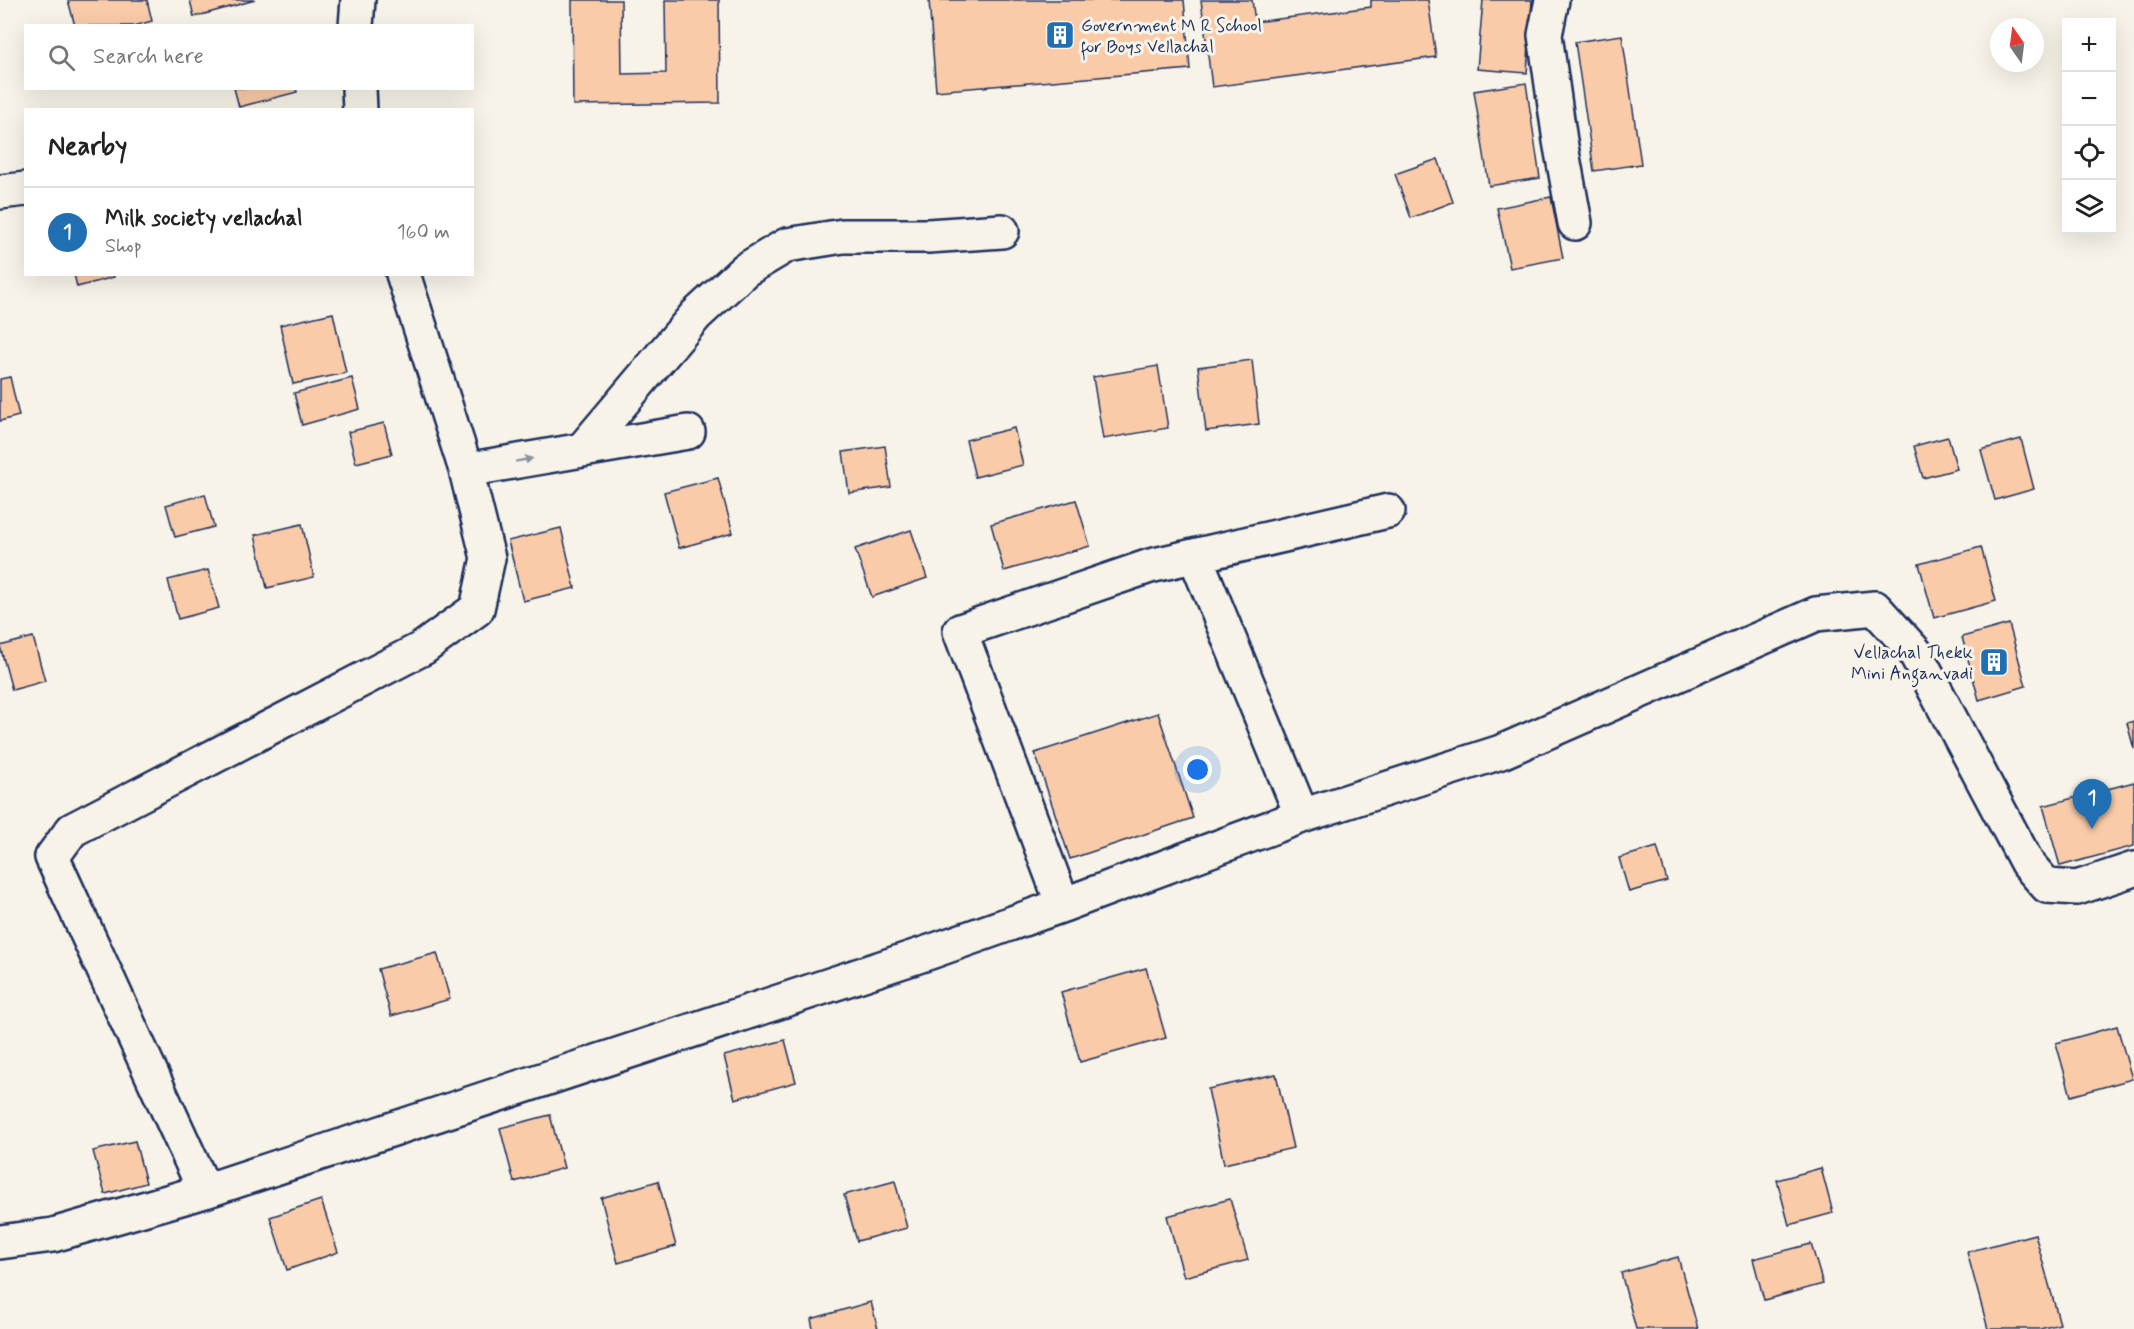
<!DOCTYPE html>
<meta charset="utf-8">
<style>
body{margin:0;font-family:Mynerve,sans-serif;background:#f2f2f2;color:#222}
.controls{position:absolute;right:18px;top:18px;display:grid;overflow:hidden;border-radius:0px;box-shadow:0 6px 24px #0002}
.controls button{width:54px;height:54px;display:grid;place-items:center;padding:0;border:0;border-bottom:2px solid #e0e0e0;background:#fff;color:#222;font:30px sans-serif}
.compass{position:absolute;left:1990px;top:18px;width:54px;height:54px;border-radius:50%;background:#fff;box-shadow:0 6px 24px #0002;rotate:346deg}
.you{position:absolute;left:1198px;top:770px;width:21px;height:21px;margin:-15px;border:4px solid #fff;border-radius:50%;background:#1a73e8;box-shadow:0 0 0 9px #1a73e833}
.badge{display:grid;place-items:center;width:39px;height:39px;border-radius:50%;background:#1f6fb2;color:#fff;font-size:20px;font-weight:700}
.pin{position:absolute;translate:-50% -50px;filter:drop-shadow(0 2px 3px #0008)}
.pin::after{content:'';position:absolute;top:32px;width:21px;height:18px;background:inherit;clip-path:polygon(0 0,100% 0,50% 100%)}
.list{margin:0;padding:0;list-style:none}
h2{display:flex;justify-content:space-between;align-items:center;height:78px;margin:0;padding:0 24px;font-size:26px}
h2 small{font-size:20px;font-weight:400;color:#767676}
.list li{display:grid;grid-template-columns:39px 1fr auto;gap:18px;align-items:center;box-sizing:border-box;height:90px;padding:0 24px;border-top:2px solid #e0e0e0}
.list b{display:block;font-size:22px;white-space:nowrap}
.list p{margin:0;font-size:20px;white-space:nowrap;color:#767676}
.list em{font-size:20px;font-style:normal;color:#767676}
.icon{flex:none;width:33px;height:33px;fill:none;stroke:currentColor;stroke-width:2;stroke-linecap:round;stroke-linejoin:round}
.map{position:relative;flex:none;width:2134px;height:1329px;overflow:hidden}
.search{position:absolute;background:#fff;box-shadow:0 6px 24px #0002;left:24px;top:24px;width:450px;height:66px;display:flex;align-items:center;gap:15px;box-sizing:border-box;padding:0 21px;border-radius:0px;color:#767676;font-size:22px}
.panel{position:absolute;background:#fff;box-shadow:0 6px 24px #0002;left:24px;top:108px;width:450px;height:168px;border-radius:0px}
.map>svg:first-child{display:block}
.building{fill:#f9cba8;stroke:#1b2f5e;stroke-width:1.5}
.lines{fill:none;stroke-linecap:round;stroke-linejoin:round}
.minor-casing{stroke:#1b2f5e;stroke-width:38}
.minor{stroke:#f7f3e8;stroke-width:33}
.oneway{fill:#8991a3}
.labels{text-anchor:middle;stroke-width:6;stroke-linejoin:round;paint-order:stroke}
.poi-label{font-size:18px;fill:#1b2f5e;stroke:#f7f3e8;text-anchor:start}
</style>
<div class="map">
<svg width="2134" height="1329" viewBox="0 0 2134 1329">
<rect width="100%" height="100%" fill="#f7f3e8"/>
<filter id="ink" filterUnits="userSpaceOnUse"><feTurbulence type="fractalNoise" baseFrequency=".0167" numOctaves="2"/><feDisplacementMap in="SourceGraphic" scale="12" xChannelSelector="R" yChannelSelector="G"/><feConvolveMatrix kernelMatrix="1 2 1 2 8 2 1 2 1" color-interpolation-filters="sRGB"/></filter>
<g filter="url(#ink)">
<path class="building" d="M68,0H147L152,21L134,26H75Z
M190,0H255L194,17Z
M572,0H621L622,74L666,73L665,0H719L720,103L573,105Z
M929,0H1184L1190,69L936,91Z
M1201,0H1252L1255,22L1371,7V0H1428L1436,57L1212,87Z
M1483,0H1532L1527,73L1477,69Z
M1622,35L1641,164L1594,171L1575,42Z
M1526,83L1540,178L1489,186L1474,91Z
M234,88H296L297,92L239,107Z
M1438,159L1453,202L1411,218L1395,174Z
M1551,197L1563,258L1510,268L1497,208Z
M74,274H113L114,277L77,287Z
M333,313L346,373L293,384L280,325Z
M1252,360L1259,424L1206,431L1198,367Z
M1158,366L1168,428L1103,439L1093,377Z
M10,377L19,416L0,421V379Z
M352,378L360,409L302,425L294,393Z
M384,423L392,454L356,463L348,432Z
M1014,428L1023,465L975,477L966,440Z
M1948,437L1957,469L1923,478L1914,446Z
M2021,439L2034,489L1995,500L1981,450Z
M885,446L891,487L849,493L843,452Z
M718,478L733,533L679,548L664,492Z
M205,494L214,527L175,537L166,505Z
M1076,500L1090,546L1004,571L991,524Z
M302,524L314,577L267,588L255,535Z
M561,528L575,588L523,601L508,541Z
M911,530L927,578L872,597L855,549Z
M1981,547L1996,601L1934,618L1919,564Z
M208,570L219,608L178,619L168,580Z
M2009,624L2026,686L1979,700L1962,637Z
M33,637L45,681L12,690L0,646Z
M1158,713L1193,818L1070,859L1035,753Z
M2134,721V749L2127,723Z
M2134,782V846L2060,866L2043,806Z
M1657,847L1667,881L1629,892L1619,858Z
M437,953L450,999L391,1016L378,969Z
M1146,968L1166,1038L1080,1062L1061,992Z
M2117,1026L2132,1079L2071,1096L2056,1043Z
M785,1040L796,1082L735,1099L724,1056Z
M1276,1074L1293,1148L1224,1164L1208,1089Z
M550,1115L564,1168L514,1182L500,1128Z
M135,1141L146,1183L105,1194L93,1151Z
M1821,1168L1833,1213L1789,1225L1777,1180Z
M658,1181L676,1246L618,1263L601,1198Z
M895,1181L907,1228L857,1241L844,1195Z
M1230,1199L1248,1260L1184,1277L1167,1216Z
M321,1200L338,1252L287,1270L270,1217Z
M2035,1234L2060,1324L2040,1329H1988L1967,1252Z
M1811,1244L1823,1284L1764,1300L1753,1259Z
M1678,1257L1698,1329H1636L1621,1273Z
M871,1302L878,1329H813L811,1319Z"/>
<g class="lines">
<g class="minor-casing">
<path id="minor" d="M1552,0L1545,35L1560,141L1575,223
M356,26L358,0
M359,88L360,110
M0,192L26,189
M582,450L696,315L745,270L787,245L843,236H928L1002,231
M466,470L688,432
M1195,556L1302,816
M1063,905L960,631L1150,566L1388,511
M205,1191L52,857L72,830L423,648L477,609L488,558L466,470L403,274
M0,1242L53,1235L205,1191L930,952L1063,905L1302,816L1501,752L1816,614L1875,608L1915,652L2027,863L2047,886L2077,888L2134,869"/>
</g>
<use href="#minor" class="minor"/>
</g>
<defs><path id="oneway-solid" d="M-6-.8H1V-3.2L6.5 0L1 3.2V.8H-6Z" transform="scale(1.5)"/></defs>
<use class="oneway" href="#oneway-solid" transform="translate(524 460) rotate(-10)"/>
</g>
<defs>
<g id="building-square" transform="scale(1.5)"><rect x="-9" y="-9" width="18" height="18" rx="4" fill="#1f6fb2" stroke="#f7f3e8"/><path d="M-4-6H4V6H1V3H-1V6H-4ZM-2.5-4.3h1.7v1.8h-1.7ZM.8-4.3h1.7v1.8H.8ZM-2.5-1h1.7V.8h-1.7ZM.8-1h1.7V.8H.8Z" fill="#fff"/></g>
</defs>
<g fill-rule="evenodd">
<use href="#building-square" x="1060" y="35"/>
<use href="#building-square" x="1994" y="662"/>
</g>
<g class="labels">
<g class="poi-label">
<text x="1081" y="31">Government M R School<tspan x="1081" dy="21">for Boys Vellachal</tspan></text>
<text x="1973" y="658" text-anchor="end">Vellachal Thekk<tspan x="1973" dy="21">Mini Anganvadi</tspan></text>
</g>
</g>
</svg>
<div class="controls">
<button>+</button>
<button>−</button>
<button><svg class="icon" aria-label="locate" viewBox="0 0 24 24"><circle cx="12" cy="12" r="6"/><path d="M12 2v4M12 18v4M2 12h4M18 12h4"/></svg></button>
<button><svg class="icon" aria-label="layers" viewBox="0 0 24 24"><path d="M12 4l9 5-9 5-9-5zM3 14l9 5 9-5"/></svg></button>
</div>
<svg class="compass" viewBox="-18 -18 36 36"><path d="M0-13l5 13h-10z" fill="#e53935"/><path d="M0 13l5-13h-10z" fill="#767676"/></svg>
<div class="you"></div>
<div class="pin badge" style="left:2092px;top:829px">1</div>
<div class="search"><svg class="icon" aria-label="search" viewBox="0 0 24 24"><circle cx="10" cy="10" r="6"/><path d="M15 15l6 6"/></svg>Search here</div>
<section class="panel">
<h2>Nearby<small></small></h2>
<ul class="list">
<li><span class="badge">1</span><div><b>Milk society vellachal</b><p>Shop</p></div><em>160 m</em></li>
</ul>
</section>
</div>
